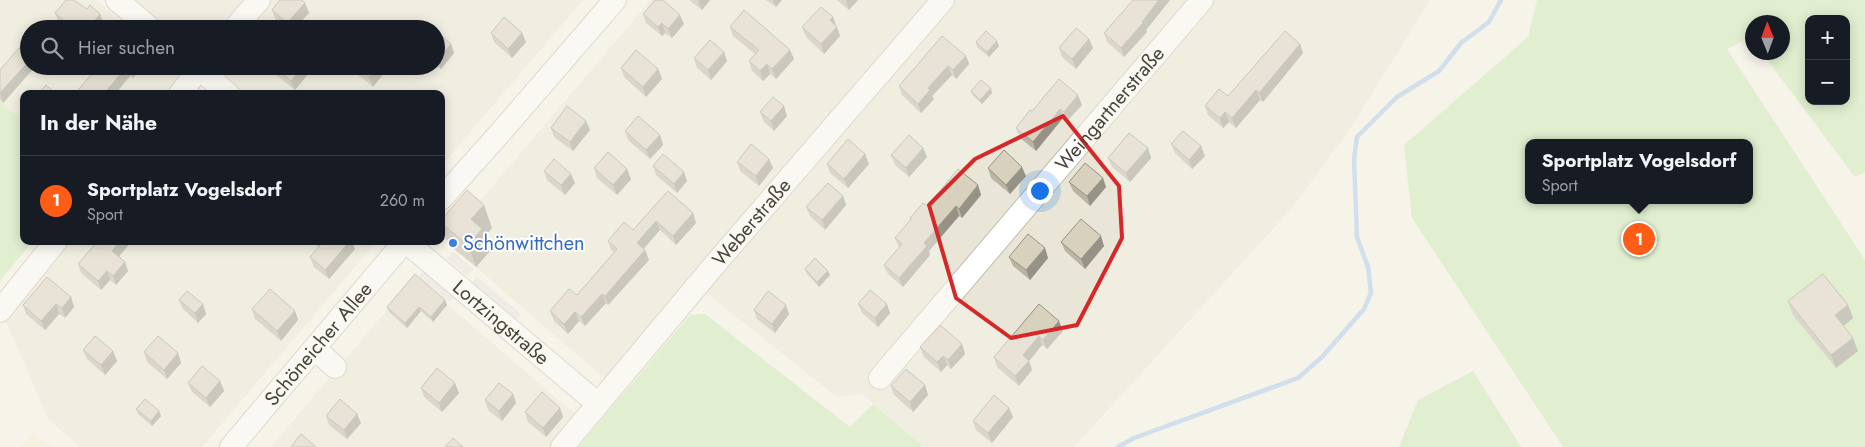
<!DOCTYPE html>
<html lang="de">
<meta charset="utf-8">
<style>
body{margin:0;font-family:Jost,sans-serif;background:#20242c;color:#f1f3f6}
.controls{position:absolute;right:15px;top:15px;display:grid;overflow:hidden;border-radius:10px;box-shadow:0 2px 12px #0003}
.controls button{width:45px;height:45px;display:grid;place-items:center;padding:0;border:0;border-bottom:1px solid #363941;background:#171b24;color:#f1f3f6;font:25px sans-serif}
.compass{position:absolute;left:1745px;top:15px;width:45px;height:45px;border-radius:50%;background:#171b24;box-shadow:0 2px 12px #0003;rotate:359deg}
.you{position:absolute;left:1039px;top:190px;width:18px;height:18px;margin:-12px;border:4px solid #fff;border-radius:50%;background:#1a73e8;box-shadow:0 0 0 8px #1a73e833}
.badge{display:grid;place-items:center;width:32px;height:32px;border-radius:50%;background:#ff5c16;color:#fff;font-size:16px;font-weight:700}
.pin{position:absolute;translate:-50% -50%;border:2px solid #fff;box-shadow:0 1px 5px #0006}
.popup{position:absolute;left:1525px;top:139px;width:228px;height:65px;box-sizing:border-box;display:grid;place-content:center;border-radius:10px;background:#171b24;filter:drop-shadow(0 1px 4px #0005);font-size:16px;white-space:nowrap;color:#9ea1a6}
.popup b{font-size:19px;color:#f1f3f6}
.popup::after{content:'';position:absolute;left:50%;top:100%;margin-left:-10px;border:10px solid transparent;border-top-color:#171b24}
.list{margin:0;padding:0;list-style:none}
h2{display:flex;justify-content:space-between;align-items:center;height:65px;margin:0;padding:0 20px;font-size:21px}
h2 small{font-size:16px;font-weight:400;color:#9ea1a6}
.list li{display:grid;grid-template-columns:32px 1fr auto;gap:15px;align-items:center;box-sizing:border-box;height:90px;padding:0 20px;border-top:1px solid #363941}
.list b{display:block;font-size:19px;white-space:nowrap}
.list p{margin:0;font-size:16px;white-space:nowrap;color:#9ea1a6}
.list em{font-size:16px;font-style:normal;color:#9ea1a6}
.icon{flex:none;width:28px;height:28px;fill:none;stroke:currentColor;stroke-width:2;stroke-linecap:round;stroke-linejoin:round}
.map{position:relative;flex:none;width:1865px;height:447px;overflow:hidden}
.search{position:absolute;background:#171b24;box-shadow:0 2px 12px #0003;left:20px;top:20px;width:425px;height:55px;display:flex;align-items:center;gap:12px;box-sizing:border-box;padding:0 18px;border-radius:28px;color:#9ea1a6;font-size:19px}
.panel{position:absolute;background:#171b24;box-shadow:0 2px 12px #0003;left:20px;top:90px;width:425px;height:155px;border-radius:10px}
.map>svg:first-child{display:block}
.residential{fill:#e9e6d7}
.commercial{fill:#f7edd4}
.green{fill:#c7eab1;fill-rule:evenodd}
.parking{fill:#e6e5e0}
.lines{fill:none;stroke-linecap:round;stroke-linejoin:round}
.stream{stroke:#a4c7f2;stroke-width:4.5}
.minor-casing{stroke:#c1bcab;stroke-width:24}
.minor{stroke:#fff;stroke-width:22}
.wall{fill:#b9b4a3}
.shaded-wall{fill:#969285}
.building{fill:#d7d1be;stroke:#969285}
.marked{fill:none;stroke:#d62828;stroke-width:4;stroke-linejoin:round}
.shop-dot{fill:#3f7fe0;stroke:#fff;stroke-width:2}
.labels{text-anchor:middle;stroke-width:4;stroke-linejoin:round;paint-order:stroke}
.street-label{font-size:20px;fill:#494437;stroke:#fff}
.shop-label{font-size:20px;fill:#366cbe;stroke:#fff;text-anchor:start}
</style>
<div class="map">
<svg width="1865" height="447" viewBox="0 0 1865 447">
<rect width="100%" height="100%" fill="#f5f3e9"/>
<path class="residential" d="M0,0H97L130,29H29V66H174L207,94H24V122L0,102Z
M132,0H583L441,166V94H242L210,66H436V29H166Z
M651,0H1430L1348,132L1292,208L1074,447H924L862,394L837,397L690,280L605,379L446,241Z
M70,241H371V248L202,447H80L48,419L4,317Z
M415,277L575,414L563,447H271Z"/>
<path class="commercial" d="M34,432L52,447H21Z"/>
<path class="green" d="M1537,0H1865V172L1855,177L1762,53L1782,52V22H1752V40L1750,37L1727,49L1865,260V447H1563L1412,218L1404,145L1528,37ZM1809,19H1846V101H1809ZM1529,143H1749V200H1529Z
M0,102L24,122V241H33L0,281Z
M705,314L850,427L873,404L924,447H578L690,315Z
M1473,371L1521,447H1399L1418,400Z"/>
<path class="parking" d="M453,251L474,269L468,276L447,259Z
M426,268L457,294L449,302L418,276Z
M477,277L521,314L513,324L469,286Z"/>
<g class="lines">
<path class="stream" d="M1118,447L1134,438L1298,378L1322,357L1364,309L1371,293L1368,267L1357,237L1354,159L1357,137L1397,97L1439,71L1461,43L1489,22L1501,0"/>
<g class="minor-casing">
<g id="minor">
<path d="M117,0L151,29"/>
<path d="M234,29L259,0"/>
<path d="M196,66L228,94"/>
<path d="M180,94L201,66"/>
<path d="M441,199L500,133L615,0"/>
<path id="s1" d="M405,241L598,404"/>
<path d="M0,311L56,241"/>
<path d="M315,349L335,367"/>
<path id="s2" d="M880,378L1202,0"/>
<path id="s3" d="M231,447L405,241"/>
<path id="s4" d="M562,447L722,256L943,0"/>
</g>
</g>
<use href="#minor" class="minor"/>
</g>
<path class="wall" d="M689,0H710L702,10Z
M766,0H782L776,7Z
M837,0H858L849,10Z
M1133,0H1170L1146,30L1147,32L1124,57L1107,42L1104,33Z
M305,3L309,13L294,29H286L275,19L272,10Z
M55,13L103,22L98,29H67L58,21Z
M643,14L684,24L672,38L665,33L662,36L646,23Z
M833,17L840,36L824,54L806,37L802,27Z
M730,27L794,59L776,79L770,74L763,81L752,71L749,61L755,54L733,36Z
M436,31L451,44L454,53L441,69L436,66Z
M491,33H522L526,42L512,58L494,42Z
M1089,39L1093,48L1076,69L1062,57L1059,48Z
M976,42L999,46L989,57L977,47Z
M1300,44L1303,53L1263,102L1260,100L1236,128L1229,122L1223,128L1208,115L1205,106L1228,96Z
M724,52L727,61L711,80L697,68L694,58Z
M966,56L969,64L956,79L952,75L932,96L934,99L921,113L902,95L899,86Z
M29,66H34V68L3,103L0,100V70Z
M99,66H143L133,78L130,76L115,94H79L78,90Z
M267,66H307L309,73L295,90L267,68Z
M354,66H382L384,73L373,87L357,74Z
M621,68L658,69L662,79L646,97L624,77Z
M971,91L992,93L982,104L973,96Z
M1082,105L1067,121L1063,118L1036,151L1019,137L1016,128L1032,111Z
M760,112L787,116L774,131L764,122Z
M551,128L590,130L573,151L554,137Z
M625,131L660,135L663,145L650,159L628,140Z
M1171,144L1205,156L1192,169L1175,153Z
M923,148L927,157L909,177L895,165L891,155Z
M1148,148L1151,158L1130,182L1112,167L1108,158Z
M737,162L773,168L759,186L740,171Z
M827,164H869L848,188L830,173Z
M653,166L687,181L677,193L656,175Z
M594,168L627,169L631,179L617,195L597,178Z
M988,168L1026,176L1010,194L991,178Z
M544,171L575,183L565,195L547,180Z
M1069,182L1106,187L1090,206L1073,191Z
M978,185L981,195L962,218L959,216L929,251L930,255L903,287L888,274L884,265L899,248L895,238L910,220V218L927,206Z
M668,191L693,213L696,223L676,245L660,230L644,249L645,250L649,260L608,305L606,303L585,326L579,321L568,334L554,321L550,311L577,295L614,252L611,250L608,241L633,230Z
M843,196L846,205L825,230L810,216L806,207Z
M441,220L492,228L485,236L490,251L476,267L448,244L441,225Z
M98,241H132L119,256L125,262L128,271L116,285L110,280L101,290L81,273L78,264Z
M312,241H352L355,249L329,279L314,267L310,257L319,247Z
M1061,242L1104,246L1085,269L1065,251Z
M1045,248L1048,258L1030,280L1013,266L1009,257Z
M805,269L830,275L819,287L807,274Z
M71,297L74,307L65,318L59,314L45,330L26,314L23,305Z
M179,300L203,304L206,314L198,323L183,309Z
M445,300L447,305L433,322L421,311L407,328L389,312L387,307Z
M1788,301L1848,305L1853,318L1843,326L1858,351L1836,368L1793,315Z
M858,304L890,313L878,327L862,313Z
M1039,304L1063,331L1047,349L1042,345L1029,361L1032,370L1019,386L997,367L994,357Z
M252,309L295,311L298,320L281,341L255,319Z
M754,310L789,314L775,333L757,319Z
M962,344L965,354L951,369L947,365L941,372L924,357L920,347Z
M83,350L113,351L117,361L105,375L87,359Z
M144,352L178,353L181,363L167,379L147,362Z
M220,381L224,391L210,407L192,392L188,383Z
M925,385L928,395L913,412L894,395L891,386Z
M421,388L459,393L442,412L424,397Z
M513,394L516,403L502,421L488,410L485,400Z
M560,408L563,417L546,437L528,422L525,412Z
M1009,408L1013,417L992,443L976,430L973,421Z
M136,409L161,416L152,426L138,414Z
M326,416L361,423L347,439L329,425Z"/>
<path class="shaded-wall" d="M699,0H710L702,10L698,1Z
M773,0H782L776,7Z
M847,0H858L849,10L846,1Z
M1159,0H1170L1146,30L1147,32L1124,57L1121,48Z
M305,3L309,13L294,29H289L287,23Z
M100,14L103,22L98,29H88Z
M680,15L684,24L672,38L668,29Z
M833,17L836,26L830,20Z
M662,23L665,33L662,36L658,27Z
M80,24L82,29H76Z
M837,27L840,36L824,54L821,44Z
M522,33L526,42L512,58L508,49Z
M1089,39L1093,48L1076,69L1072,59Z
M997,41L999,46L989,57L987,52Z
M451,44L454,53L441,69L437,60Z
M1300,44L1303,53L1263,102L1259,93Z
M790,50L794,59L776,79L772,69Z
M724,52L727,61L711,80L708,70Z
M966,56L969,64L956,79L953,70Z
M29,61V66H34V68L3,103L0,93Z
M767,64L770,74L763,81L760,71Z
M127,66L130,76L115,94H104Z
M132,66H143L133,78L130,69Z
M303,66H307L309,73L295,90L291,81Z
M378,66H382L384,73L373,87L369,77Z
M948,66L952,75L932,96L934,99L921,113L918,104L928,88Z
M658,69L662,79L646,97L643,87Z
M991,88L992,93L982,104L980,100Z
M1256,90L1260,100L1236,128L1232,118Z
M1078,95L1082,105L1067,121L1064,112Z
M784,106L787,116L774,131L771,121Z
M1060,109L1063,118L1036,151L1033,142Z
M1225,112L1229,122L1223,128L1220,118Z
M586,121L590,130L573,151L570,142Z
M660,135L663,145L650,159L646,150Z
M1201,146L1205,156L1192,169L1189,160Z
M923,148L927,157L909,177L906,168Z
M1148,148L1151,158L1130,182L1126,173Z
M865,154L869,164L848,188L844,179Z
M769,159L773,168L759,186L756,176Z
M1022,167L1026,176L1010,194L1006,185Z
M627,169L631,179L617,195L613,185Z
M684,172L687,181L677,193L674,184Z
M571,174L575,183L565,195L561,185Z
M1103,178L1106,187L1090,206L1087,196Z
M978,185L981,195L962,218L959,209Z
M843,196L846,205L825,230L822,220Z
M484,205L492,228L485,236L490,251L476,267L468,245L471,219Z
M956,206L959,216L929,251L930,255L903,287L899,278L924,243Z
M693,213L696,223L676,245L673,236Z
M656,221L660,230L640,252L637,243Z
M1101,236L1104,246L1085,269L1081,259Z
M120,241H132L116,260L112,251Z
M350,241H352L355,249L329,279L325,270Z
M1045,248L1048,258L1030,280L1026,270Z
M645,250L649,260L608,305L605,296Z
M125,262L128,271L116,285L113,276Z
M107,271L110,280L101,290L98,281Z
M828,271L830,275L819,287L817,282Z
M602,294L606,303L585,326L581,317Z
M71,297L74,307L65,318L62,308Z
M445,300L447,305L433,322L431,317Z
M56,304L59,314L45,330L41,321Z
M203,304L206,314L198,323L195,313Z
M887,304L890,313L878,327L875,318Z
M786,305L789,314L775,333L772,324Z
M1848,305L1853,318L1840,329L1835,315Z
M419,307L421,311L407,328L405,323Z
M295,311L298,320L281,341L277,331Z
M575,312L579,321L568,334L564,324Z
M1059,321L1063,331L1047,349L1043,340Z
M1039,336L1042,345L1029,361L1032,370L1019,386L1015,376L1023,355Z
M1853,338L1858,351L1836,368L1831,355Z
M962,344L965,354L951,369L948,360Z
M113,351L117,361L105,375L101,365Z
M178,353L181,363L167,379L164,370Z
M943,356L947,365L941,372L937,362Z
M220,381L224,391L210,407L206,398Z
M455,383L459,393L442,412L439,403Z
M925,385L928,395L913,412L910,402Z
M513,394L516,403L502,421L499,411Z
M560,408L563,417L546,437L543,428Z
M1009,408L1013,417L992,443L988,433Z
M159,411L161,416L152,426L151,421Z
M357,414L361,423L347,439L344,430Z"/>
<path class="building" d="M66,0H74L87,9L90,5L100,14L88,29H87L80,24L76,29H74L55,13Z
M280,0H302L305,3L287,23L272,10Z
M655,0H663L680,15L668,29L662,23L658,27L643,14Z
M1133,0H1159L1142,22L1143,23L1121,48L1104,33Z
M821,7L833,17L830,20L837,27L821,44L802,27Z
M744,10L790,50L772,69L767,64L760,71L749,61L759,50L730,27Z
M504,17L522,33L508,49L491,33Z
M427,23L433,29H422Z
M1076,28L1089,39L1072,59L1059,48Z
M436,31L451,44L437,60L436,59Z
M986,31L997,41L987,52L976,42Z
M1285,31L1300,44L1259,93L1256,90L1232,118L1225,112L1220,118L1205,106L1219,89L1228,96Z
M942,36L966,56L953,70L948,66L928,88L930,90L918,104L899,86Z
M710,40L724,52L708,70L694,58Z
M19,48L29,57V61L0,93V70Z
M636,50L658,69L643,87L621,68Z
M99,66H132L130,69L127,66L104,94H82L78,90Z
M273,66H303L291,81Z
M356,66H378L369,77Z
M1059,79L1078,95L1064,112L1060,109L1033,142L1016,128L1030,110L1032,111Z
M981,80L991,88L980,100L971,91Z
M46,85L56,94H38Z
M417,90L421,94H413Z
M773,97L784,106L771,121L760,112Z
M567,106L586,121L570,142L551,128Z
M638,116L660,135L646,150L625,131Z
M1183,131L1201,146L1189,160L1171,144Z
M1129,133L1148,148L1126,173L1108,158Z
M909,135L923,148L906,168L891,155Z
M848,139L865,154L844,179L827,164Z
M751,144L769,159L756,176L737,162Z
M1004,150L1022,167L1006,185L988,168Z
M608,152L627,169L613,185L594,168Z
M663,154L684,172L674,184L653,166Z
M554,159L571,174L561,185L544,171Z
M1085,163L1103,178L1087,196L1069,182Z
M958,169L978,185L959,209L956,206L924,243L927,246L899,278L884,265L902,244L895,238L911,219L910,218L923,203L927,206Z
M828,183L843,196L822,220L806,207Z
M467,190L484,205L471,219L482,229L468,245L441,223V220Z
M668,191L693,213L673,236L656,221L637,243L645,250L605,296L602,294L581,317L575,312L564,324L550,311L569,289L577,295L617,249L608,241L624,222L633,230Z
M1081,219L1101,236L1081,259L1061,242Z
M1028,234L1045,248L1026,270L1009,257Z
M98,241H120L112,251L125,262L113,276L107,271L98,281L78,264Z
M319,241H350L325,270L310,257L322,243Z
M815,258L828,271L817,282L805,269Z
M415,274L445,300L431,317L419,307L405,323L387,307Z
M1823,274L1848,305L1835,315L1853,338L1831,355L1788,301Z
M47,277L71,297L62,308L56,304L41,321L23,305Z
M270,289L295,311L277,331L252,309Z
M870,290L887,304L875,318L858,304Z
M187,291L203,304L195,313L179,300Z
M768,291L786,305L772,324L754,310Z
M1039,304L1059,321L1043,340L1039,336L1023,355L1029,361L1015,376L994,357Z
M940,325L962,344L948,360L943,356L937,362L920,347Z
M95,336L113,351L101,365L83,350Z
M158,336L178,353L164,370L144,352Z
M202,366L220,381L206,398L188,383Z
M437,368L455,383L439,403L421,388Z
M906,369L925,385L910,402L891,386Z
M499,383L513,394L499,411L485,400Z
M542,392L560,408L543,428L525,412Z
M994,395L1009,408L988,433L973,421Z
M145,399L159,411L151,421L136,409Z
M340,399L357,414L344,430L326,416Z
M301,434L316,447H291Z
M453,438L463,447H445Z"/>
<path d="M0 0H1865V447H0ZM1063,116L1119,186L1122,238L1077,325L1011,338L956,298L929,205L975,159Z" fill="#f5f3e9" fill-opacity=".55" fill-rule="evenodd"/>
<path class="marked" d="M1063,116L1119,186L1122,238L1077,325L1011,338L956,298L929,205L975,159Z"/>
<circle class="shop-dot" cx="453" cy="243" r="5"/>
<g class="labels">
<g class="street-label">
<text dy="7" stroke="none"><textPath href="#s2" startOffset="354">Weingartnerstraße</textPath></text>
<text dy="7" stroke="none"><textPath href="#s4" startOffset="294">Weberstraße</textPath></text>
<text dy="7" stroke="none"><textPath href="#s1" startOffset="126">Lortzingstraße</textPath></text>
<text dy="7" stroke="none"><textPath href="#s3" startOffset="135">Schöneicher Allee</textPath></text>
</g>
<g class="shop-label">
<text x="463" y="250">Schönwittchen</text>
</g>
</g>
</svg>
<div class="controls">
<button>+</button>
<button>−</button>
</div>
<svg class="compass" viewBox="-18 -18 36 36"><path d="M0-13l5 13h-10z" fill="#e53935"/><path d="M0 13l5-13h-10z" fill="#9ea1a6"/></svg>
<div class="you"></div>
<div class="pin badge" style="left:1639px;top:239px">1</div>
<div class="popup"><b>Sportplatz Vogelsdorf</b>Sport</div>
<div class="search"><svg class="icon" aria-label="search" viewBox="0 0 24 24"><circle cx="10" cy="10" r="6"/><path d="M15 15l6 6"/></svg>Hier suchen</div>
<section class="panel">
<h2>In der Nähe<small></small></h2>
<ul class="list">
<li><span class="badge">1</span><div><b>Sportplatz Vogelsdorf</b><p>Sport</p></div><em>260 m</em></li>
</ul>
</section>
</div>
